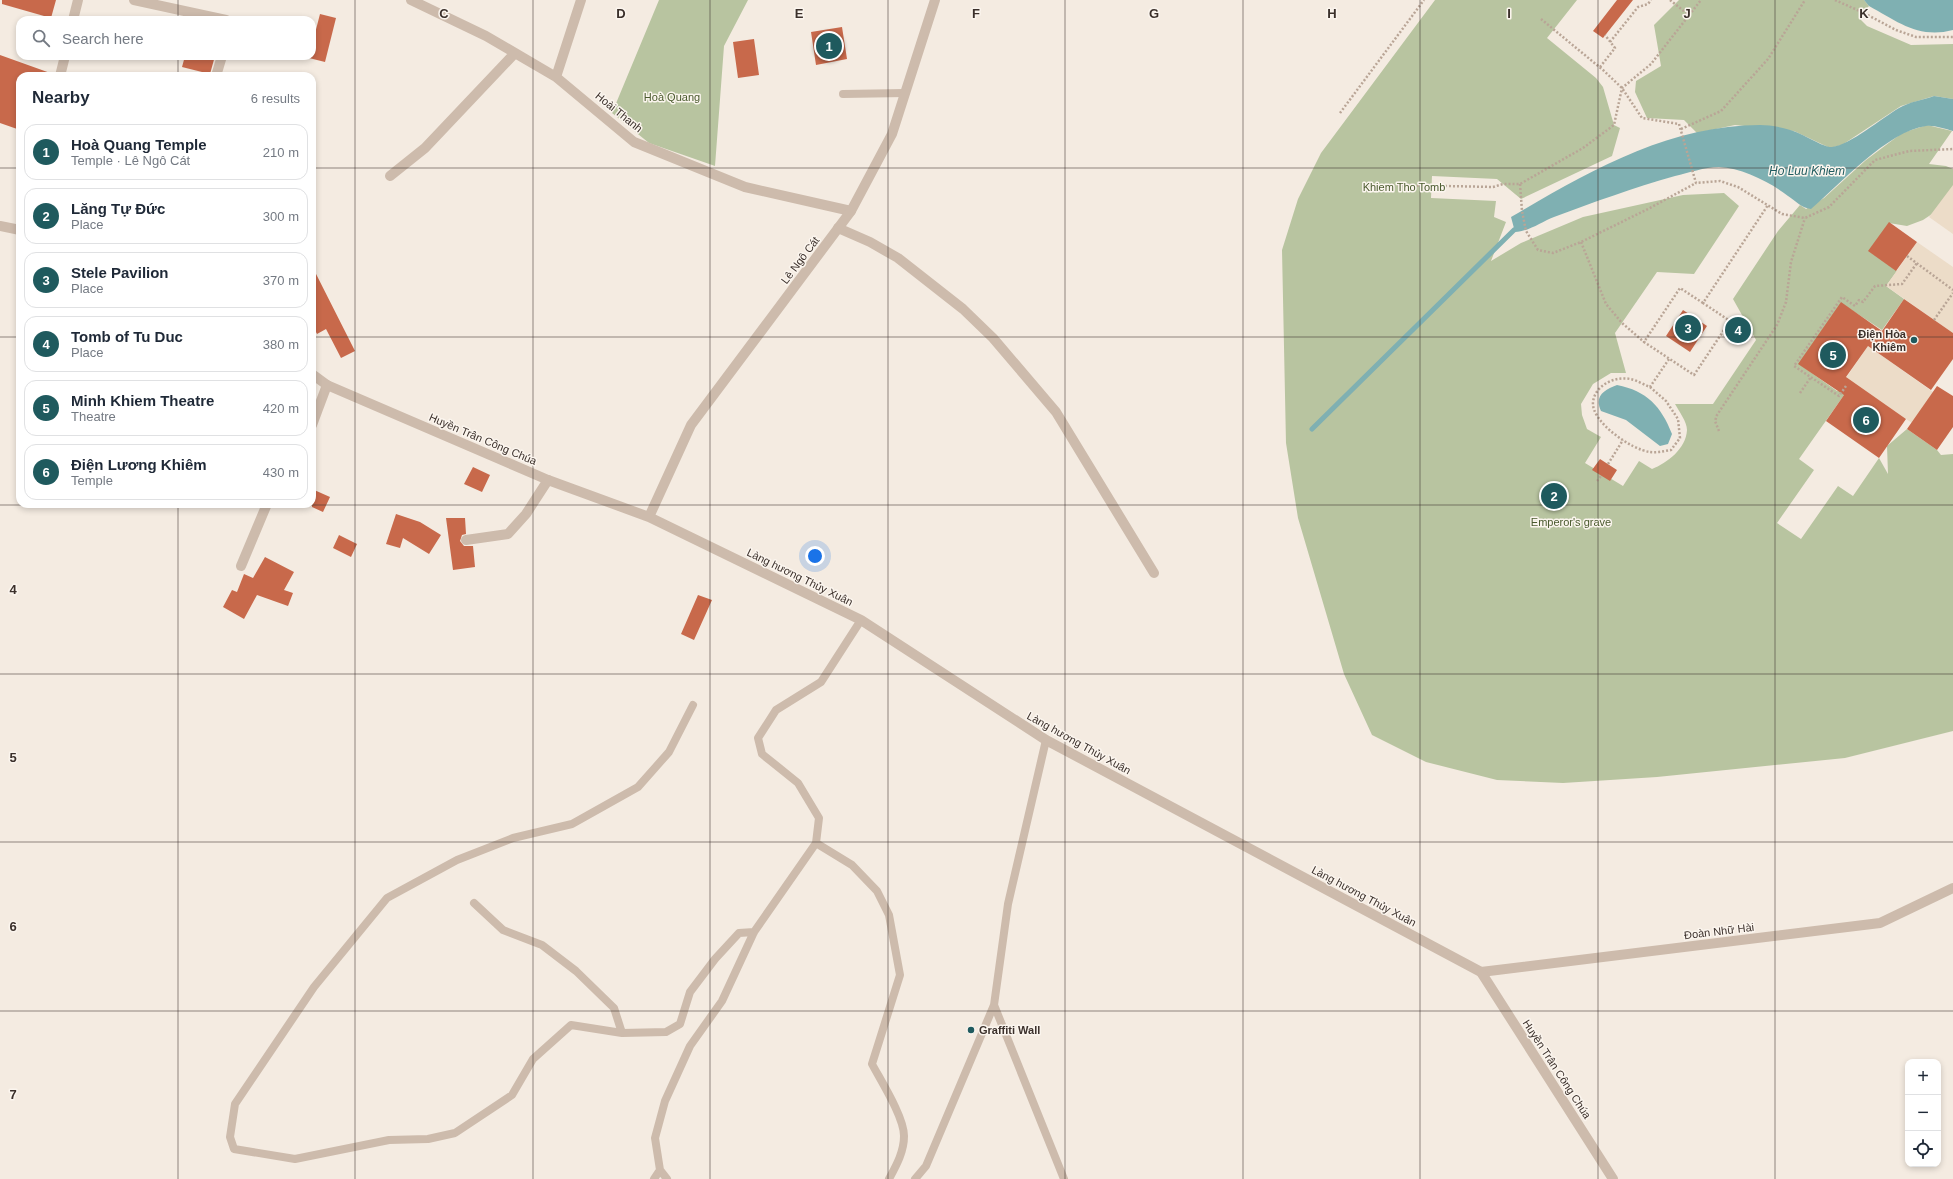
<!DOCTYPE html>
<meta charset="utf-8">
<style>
body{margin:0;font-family:Arial,sans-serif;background:#f2f2f3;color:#1f2937}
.controls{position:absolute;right:12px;bottom:12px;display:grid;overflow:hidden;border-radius:8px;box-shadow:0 2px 6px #0003}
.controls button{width:36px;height:36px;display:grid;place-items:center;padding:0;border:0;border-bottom:1px solid #e0e1e3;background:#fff;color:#1f2937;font:20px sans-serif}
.you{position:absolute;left:815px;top:556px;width:14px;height:14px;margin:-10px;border:3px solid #fff;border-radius:50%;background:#1a73e8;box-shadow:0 0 0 6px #1a73e833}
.badge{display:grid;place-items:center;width:26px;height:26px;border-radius:50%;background:#1f5a5e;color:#fff;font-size:13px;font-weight:700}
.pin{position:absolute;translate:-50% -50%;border:2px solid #fff;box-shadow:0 1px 4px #0006}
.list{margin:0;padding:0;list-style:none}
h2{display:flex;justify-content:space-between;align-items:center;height:52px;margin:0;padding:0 16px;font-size:17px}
h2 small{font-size:13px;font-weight:400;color:#747a83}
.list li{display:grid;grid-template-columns:26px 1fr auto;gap:12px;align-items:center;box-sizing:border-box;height:56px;margin:0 8px 8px;padding:0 8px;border:1px solid #e0e1e3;border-radius:12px}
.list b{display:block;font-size:15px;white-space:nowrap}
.list p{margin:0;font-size:13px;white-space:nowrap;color:#747a83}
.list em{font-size:13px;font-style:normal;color:#747a83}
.icon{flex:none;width:22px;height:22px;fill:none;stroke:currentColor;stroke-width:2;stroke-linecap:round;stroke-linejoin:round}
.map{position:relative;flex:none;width:1953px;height:1179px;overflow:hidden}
.search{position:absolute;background:#fff;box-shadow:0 2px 6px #0003;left:16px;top:16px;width:300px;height:44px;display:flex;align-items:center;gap:10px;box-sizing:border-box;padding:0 14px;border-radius:12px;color:#747a83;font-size:15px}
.panel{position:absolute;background:#fff;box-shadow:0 2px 6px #0003;left:16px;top:72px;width:300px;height:436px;border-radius:12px}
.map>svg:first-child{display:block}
.green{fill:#b8c4a0}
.plaza{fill:#ecdcc8}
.water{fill:#7fb0b2}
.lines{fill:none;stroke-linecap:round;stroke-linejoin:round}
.stream{stroke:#7fb0b2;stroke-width:5}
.building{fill:#c8694b}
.path{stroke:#b9a596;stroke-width:2.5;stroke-dasharray:2 2;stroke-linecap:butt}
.service{stroke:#cdbbac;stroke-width:8}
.minor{stroke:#cdbbac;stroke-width:10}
.tertiary{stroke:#cdbbac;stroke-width:10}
.grid{fill:none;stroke:#3b302b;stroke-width:1;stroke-opacity:0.55}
.poi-dot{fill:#1f5a5e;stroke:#fbf5ee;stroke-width:1.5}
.labels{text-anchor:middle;stroke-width:3;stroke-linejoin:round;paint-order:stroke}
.park-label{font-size:11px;fill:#4a5a2e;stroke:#fbf5ee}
.street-label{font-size:11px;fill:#3b302b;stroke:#fbf5ee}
.poi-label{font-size:11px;font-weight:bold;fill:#3b302b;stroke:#fbf5ee;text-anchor:end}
.water-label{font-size:12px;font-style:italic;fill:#1f5a5e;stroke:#fbf5ee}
.grid-label{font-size:13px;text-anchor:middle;font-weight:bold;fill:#3b302b;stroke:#fbf5ee;stroke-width:3;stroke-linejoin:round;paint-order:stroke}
</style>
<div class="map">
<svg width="1953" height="1179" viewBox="0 0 1953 1179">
<rect width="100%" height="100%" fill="#f4ebe1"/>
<path class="green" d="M659,0H748L724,46L715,166L649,143L612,113Z
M1435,0H1577L1547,38L1596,78L1603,87L1614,125L1620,128L1612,156L1521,199L1497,179L1432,176L1431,198L1496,201L1494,217L1506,222L1491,261L1521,243L1583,217L1683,195L1724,193L1739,206L1694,274L1657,272L1615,333L1626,373H1611L1593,384L1581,404L1582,415L1587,429L1601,437L1585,463L1623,486L1639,461L1652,469C1667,463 1686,449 1687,430C1687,422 1679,411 1675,404H1713L1756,340L1733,299L1778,231L1800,205L1806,209L1824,198L1866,160L1902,133L1927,125L1952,131L1929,164L1946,166L1953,169V196L1950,202L1923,220L1907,226L1889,223L1869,251L1897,271L1886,286L1904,299L1882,330L1841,303L1799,364L1837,391L1849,388L1799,459L1814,470L1777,523L1801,539L1838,486L1853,496L1879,458L1888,474L1887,446L1907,429L1937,450L1941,455L1953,454V731L1845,758L1657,777L1563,783L1497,780L1426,762L1372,735L1344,674L1298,518L1286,443L1282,250L1298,199L1321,153Z
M1679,0H1864L1869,6L1859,18L1867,26L1911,45L1953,44V99L1934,96L1901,106L1842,145L1830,148L1794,131L1735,125L1697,133L1684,120L1647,118L1635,92L1636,81L1661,66L1654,25Z"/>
<path class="plaza" d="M1953,185V234L1929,217Z
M1917,242L1953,267V333L1886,286Z
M1868,346L1933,392L1912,423L1846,378Z"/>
<path class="water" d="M1864,0H1953V30C1919,39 1898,22 1869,6Z
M1934,96L1953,99V131C1945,129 1934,125 1926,126C1888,131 1840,184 1811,209C1801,208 1796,201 1788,196C1770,182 1742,168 1719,167C1704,167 1689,173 1675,176C1633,188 1594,202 1554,217C1541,222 1530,231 1515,232L1511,217C1588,172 1668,125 1760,125C1771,125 1786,128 1796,132C1804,135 1825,148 1832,147C1850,145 1882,118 1899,108C1909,102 1923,100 1934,96Z
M1617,385C1647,391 1661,406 1672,434L1668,444L1660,446L1626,420L1601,411C1594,396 1604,390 1617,385Z"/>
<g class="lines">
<path class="stream" d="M1312,429L1514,230"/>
</g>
<path class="building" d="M2,0H56L51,18L2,4Z
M1617,0H1633L1603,38L1593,31Z
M320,14L336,18L325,62L309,58L312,56V45Z
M842,27L847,59L816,65L811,32Z
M754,39L759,75L738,78L733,42Z
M0,55L53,74V76H20V130L0,123Z
M185,56H215L210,74L182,67Z
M1889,222L1917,242L1896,271L1868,251Z
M312,266L355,351L341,358L326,329L317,334L312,324Z
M1904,299L1953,333V359L1931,390L1868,346L1846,377L1906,419L1879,458L1826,421L1844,395L1798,364L1841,302L1882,331Z
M1683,310L1707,326L1690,352L1666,336Z
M1937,386L1953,396V427L1937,450L1907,429Z
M1600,459L1617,470L1610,481L1592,470Z
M473,467L490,475L482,492L464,484Z
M312,489L330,497L323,512L312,507Z
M396,514L420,522L441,535L429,554L403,538L400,548L386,544Z
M446,518H465L466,534L462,535L460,541L464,546H473L475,567L453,570Z
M339,535L357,544L351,557L333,548Z
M265,557L294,572L284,590L293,593L288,606L257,595L244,619L223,607L232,590L237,592L244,574L253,578Z
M698,595L712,600L694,640L681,634Z"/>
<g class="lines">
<path class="path" d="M1670,0L1690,16
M1835,0L1864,13L1896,30L1916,37H1953
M1541,19L1603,70L1622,88L1642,118L1679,124L1696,183L1720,181L1738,187L1782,214L1805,218L1829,207L1875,160L1909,151L1953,149
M1610,42L1638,7L1648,4L1651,0
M1600,67L1615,48L1605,35
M1340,113L1424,0
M1681,129L1721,111L1768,59L1805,0
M1520,184L1522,211L1526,231L1538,250L1553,253L1581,242L1648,209L1696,183
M1397,185L1493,187L1503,184H1520L1583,148L1614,125L1622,88L1651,64L1701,0
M1581,242L1606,304L1622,323L1644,342
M1907,256L1953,290
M1703,303L1680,288L1644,342L1694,375L1730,321L1703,303L1768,205
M1934,320L1953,293
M1846,386L1839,396L1794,366L1842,297L1855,306L1859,300L1863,302L1875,286L1902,284L1917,263
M1650,387L1666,401L1678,419L1680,438L1671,450C1664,451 1657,453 1650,452C1632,450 1591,422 1593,402C1595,385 1615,376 1630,379C1637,380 1644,385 1650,387L1669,359
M1800,393L1811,377
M1719,431L1715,421L1717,415L1777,325L1786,302L1791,262L1805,218
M1608,464L1623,440
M1597,481L1601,476"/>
<path class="service" d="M843,94L905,93
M693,705L669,752L638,787L572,824L513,838L457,860L387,898L314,987L235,1104L230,1137L234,1149L295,1159L389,1140L428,1139L455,1133L512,1095L533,1059L571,1025L622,1033L666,1032L680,1024L690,992L715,959L739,933L754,932
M816,843L852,865L877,891L889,915L900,975L872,1064C881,1081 904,1117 904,1136C904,1152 896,1166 889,1179
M474,903L503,930L542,945L576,971L614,1008L622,1033
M994,1005L1064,1179
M654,1179L660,1170
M667,1179L660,1170L655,1138L665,1101L690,1046L722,1001L754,932L816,843L819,818L798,783L762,754L758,738L776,710L821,682L861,620
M915,1179L926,1166L994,1005L1008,904L1046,740"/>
<path class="minor" d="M134,0L226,20
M411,0L486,36L556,77L634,142L745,187L851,211
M73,20L78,0
M60,76L65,56
M216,76L222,56
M556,77L581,0
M390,176L425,148L515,53
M838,228L870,242L898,258L963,309L993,338L1056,412L1154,573
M312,425L327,385
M466,540L508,534L526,514L548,480
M241,566L267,504
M1481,972L1880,923L1953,888"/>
<path class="tertiary" d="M0,226L20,230
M312,374L327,385L548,480L649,517L861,620L1046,740L1481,972L1613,1179
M649,517L691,425L851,211L892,134L935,0"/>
</g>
<path class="grid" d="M178,0V20M355,0V1179M533,0V1179M710,0V1179M888,0V1179M1065,0V1179M1243,0V1179M1420,0V1179M1598,0V1179M1775,0V1179M178,56V76M0,168H20M312,168H1953M0,337H20M312,337H1953M178,504V1179M0,505H1953M0,674H1953M0,842H1953M0,1011H1953"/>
<g class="poi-dot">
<circle cx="1914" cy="340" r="4"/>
<circle cx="971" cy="1030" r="4"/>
</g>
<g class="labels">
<g class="park-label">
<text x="672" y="101">Hoà Quang</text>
<text x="1404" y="191">Khiem Tho Tomb</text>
<text x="1571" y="526">Emperor's grave</text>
</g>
<g class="street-label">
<text transform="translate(619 112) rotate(39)" y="4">Hoài Thanh</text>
<text transform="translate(800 260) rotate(-53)" y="4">Lê Ngô Cát</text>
<text transform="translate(483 439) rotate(23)" y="4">Huyền Trân Công Chúa</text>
<text transform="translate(800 577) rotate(26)" y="4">Làng hương Thủy Xuân</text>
<text transform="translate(1079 743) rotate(29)" y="4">Làng hương Thủy Xuân</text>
<text transform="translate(1364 896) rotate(28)" y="4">Làng hương Thủy Xuân</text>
<text transform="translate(1719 931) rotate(-7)" y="4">Đoàn Nhữ Hài</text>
<text transform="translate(1557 1069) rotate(57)" y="4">Huyền Trân Công Chúa</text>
</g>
<g class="poi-label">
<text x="1906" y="338">Điện Hòa<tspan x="1906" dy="13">Khiêm</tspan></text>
<text x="979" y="1034" text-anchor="start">Graffiti Wall</text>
</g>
<g class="water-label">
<text x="1807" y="175">Ho Luu Khiem</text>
</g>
</g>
<g class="grid-label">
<text x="444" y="18">C</text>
<text x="621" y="18">D</text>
<text x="799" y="18">E</text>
<text x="976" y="18">F</text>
<text x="1154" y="18">G</text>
<text x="1332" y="18">H</text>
<text x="1509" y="18">I</text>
<text x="1687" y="18">J</text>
<text x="1864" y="18">K</text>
<text x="13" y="594">4</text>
<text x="13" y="762">5</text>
<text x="13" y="931">6</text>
<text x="13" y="1099">7</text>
</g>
</svg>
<div class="controls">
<button>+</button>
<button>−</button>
<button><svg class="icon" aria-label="locate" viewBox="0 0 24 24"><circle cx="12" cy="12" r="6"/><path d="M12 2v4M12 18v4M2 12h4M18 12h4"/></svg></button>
</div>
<div class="you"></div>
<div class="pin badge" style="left:829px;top:46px">1</div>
<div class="pin badge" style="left:1554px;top:496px">2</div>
<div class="pin badge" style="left:1688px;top:328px">3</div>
<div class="pin badge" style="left:1738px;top:330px">4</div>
<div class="pin badge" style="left:1833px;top:355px">5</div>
<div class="pin badge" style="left:1866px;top:420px">6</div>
<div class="search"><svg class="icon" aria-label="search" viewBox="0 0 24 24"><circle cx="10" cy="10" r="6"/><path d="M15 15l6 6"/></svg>Search here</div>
<section class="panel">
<h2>Nearby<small>6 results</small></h2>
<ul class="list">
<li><span class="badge">1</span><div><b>Hoà Quang Temple</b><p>Temple · Lê Ngô Cát</p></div><em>210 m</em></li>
<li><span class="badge">2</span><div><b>Lăng Tự Đức</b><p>Place</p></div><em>300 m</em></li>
<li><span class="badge">3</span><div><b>Stele Pavilion</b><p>Place</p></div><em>370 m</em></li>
<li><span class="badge">4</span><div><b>Tomb of Tu Duc</b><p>Place</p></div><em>380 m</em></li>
<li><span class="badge">5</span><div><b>Minh Khiem Theatre</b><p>Theatre</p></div><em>420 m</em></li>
<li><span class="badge">6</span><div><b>Điện Lương Khiêm</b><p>Temple</p></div><em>430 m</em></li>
</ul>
</section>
</div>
